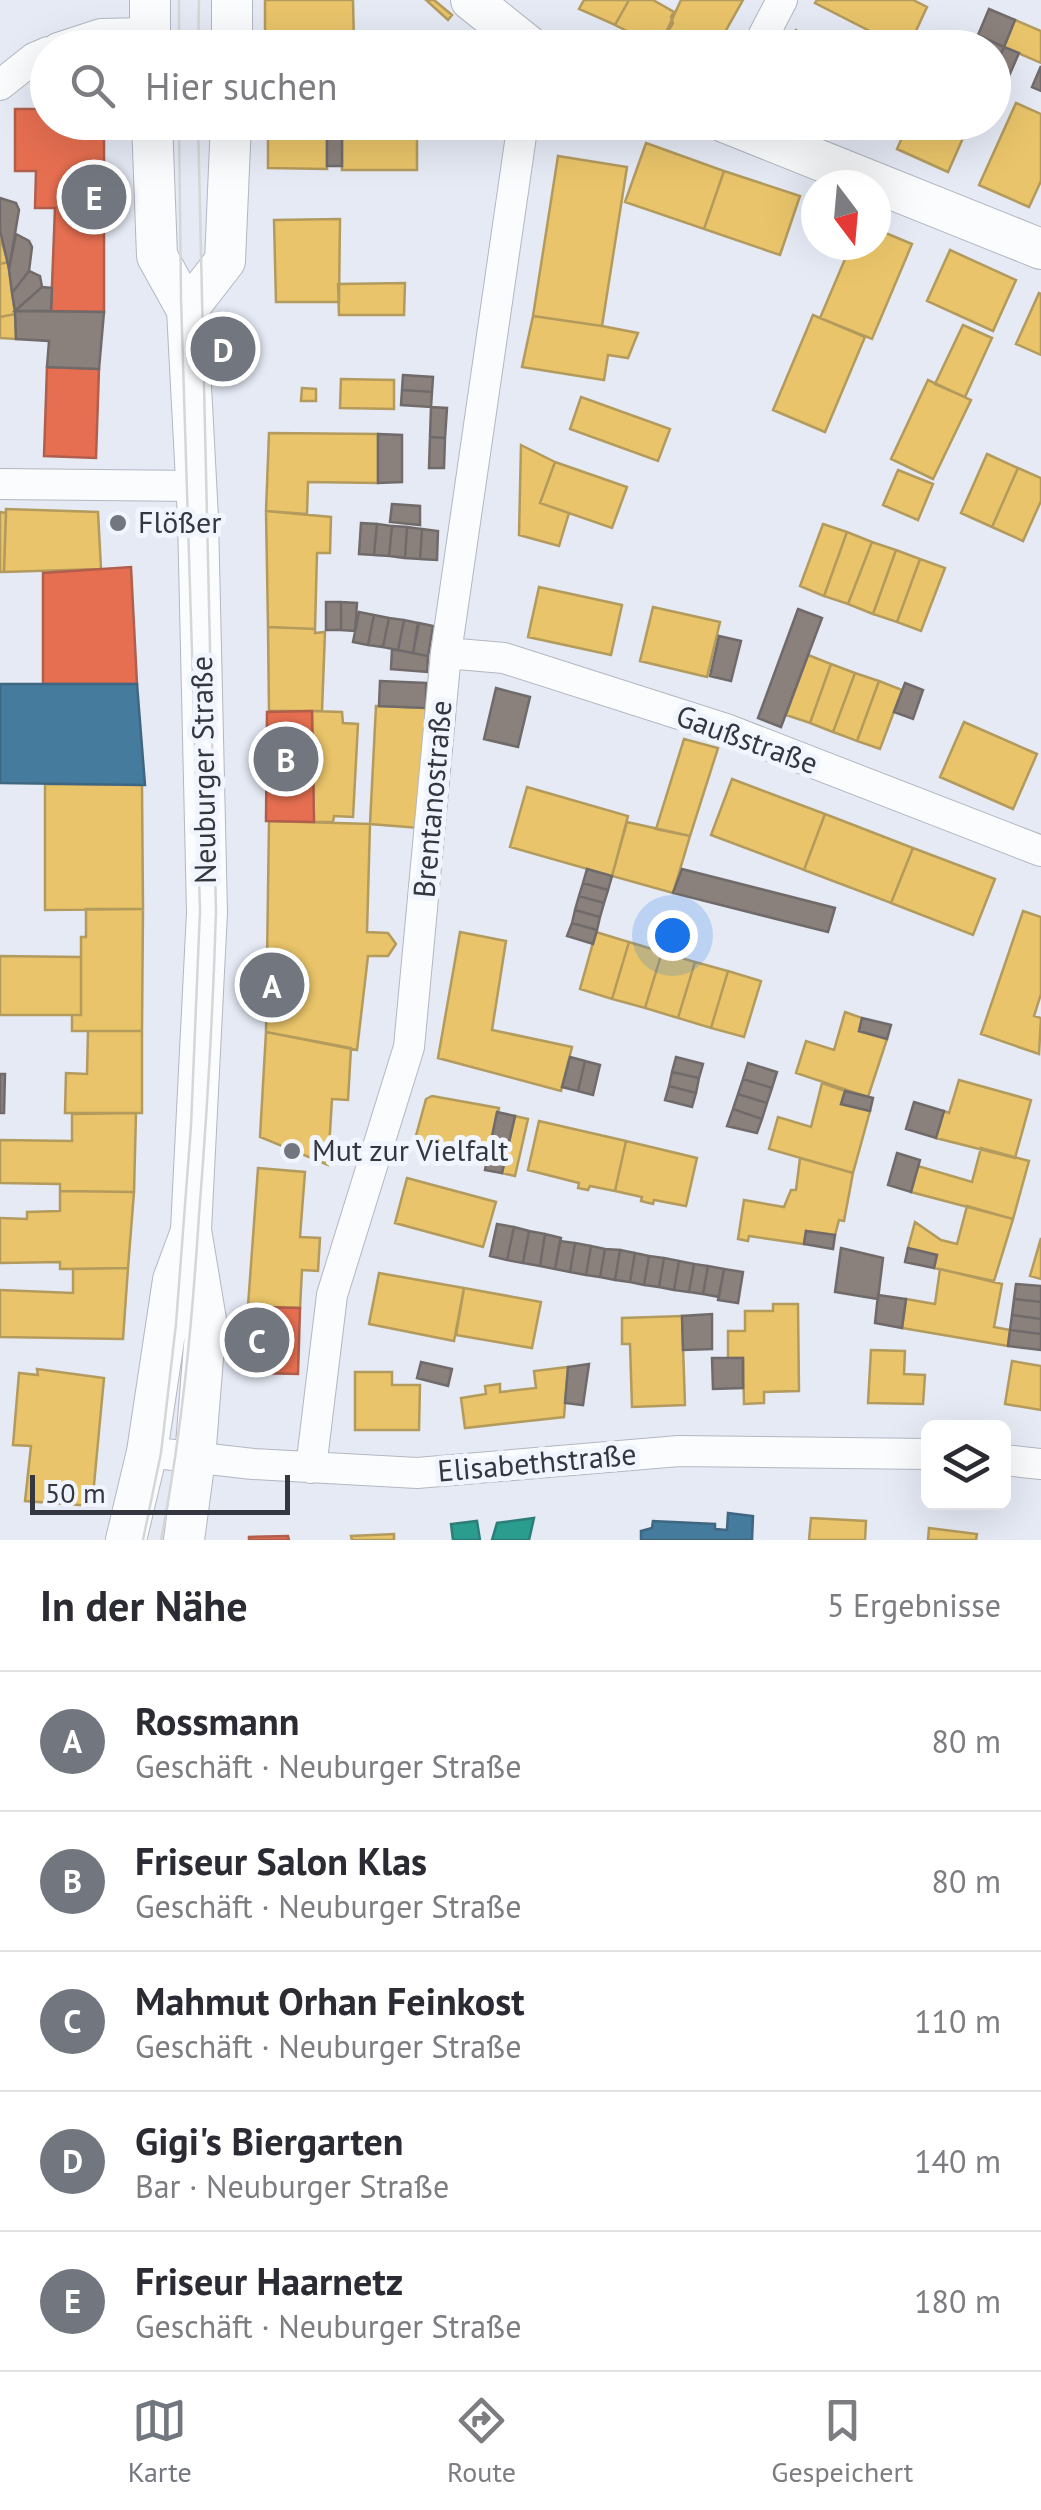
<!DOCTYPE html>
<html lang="de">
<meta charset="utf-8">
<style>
body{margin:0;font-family:"PT Sans",sans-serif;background:#f7f7f7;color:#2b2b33}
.controls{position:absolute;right:30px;bottom:30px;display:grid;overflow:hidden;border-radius:15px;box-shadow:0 10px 40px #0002}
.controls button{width:90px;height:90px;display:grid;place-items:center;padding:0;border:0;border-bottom:2px solid #e1e1e2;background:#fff;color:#2b2b33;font:50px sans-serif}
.compass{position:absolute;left:801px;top:170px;width:90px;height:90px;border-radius:50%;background:#fff;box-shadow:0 10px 40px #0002;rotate:164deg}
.scale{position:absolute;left:30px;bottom:25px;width:260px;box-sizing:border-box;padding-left:10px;border:5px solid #34373f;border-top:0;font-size:28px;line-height:35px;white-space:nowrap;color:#34373f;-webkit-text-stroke:8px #f1f5fd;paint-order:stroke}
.you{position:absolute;left:672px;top:935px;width:35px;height:35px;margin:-25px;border:8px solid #fff;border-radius:50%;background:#1a73e8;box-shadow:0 0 0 15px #1a73e833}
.badge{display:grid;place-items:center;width:65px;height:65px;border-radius:50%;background:#72767f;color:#fff;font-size:32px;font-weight:700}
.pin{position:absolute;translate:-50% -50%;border:5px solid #fff;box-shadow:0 2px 10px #0006}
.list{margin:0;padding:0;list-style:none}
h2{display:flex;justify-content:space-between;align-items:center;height:130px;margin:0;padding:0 40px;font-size:42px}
h2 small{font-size:32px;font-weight:400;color:#7c7c81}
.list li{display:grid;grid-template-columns:65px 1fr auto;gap:30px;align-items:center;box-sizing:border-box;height:140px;padding:0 40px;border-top:2px solid #e1e1e2}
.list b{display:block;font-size:38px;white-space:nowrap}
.list p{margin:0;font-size:32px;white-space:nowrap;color:#7c7c81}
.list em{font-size:32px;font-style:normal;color:#7c7c81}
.icon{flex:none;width:55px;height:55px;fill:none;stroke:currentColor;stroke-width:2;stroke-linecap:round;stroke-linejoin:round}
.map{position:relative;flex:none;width:1041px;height:1540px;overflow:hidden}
.search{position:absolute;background:#fff;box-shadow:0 10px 40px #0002;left:30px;right:30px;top:30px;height:110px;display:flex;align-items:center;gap:25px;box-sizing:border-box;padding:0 35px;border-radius:55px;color:#7c7c81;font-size:38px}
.sheet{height:830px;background:#fff}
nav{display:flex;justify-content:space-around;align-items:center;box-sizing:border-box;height:140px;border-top:2px solid #e1e1e2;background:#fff;font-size:28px;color:#7c7c81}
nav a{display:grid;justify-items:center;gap:5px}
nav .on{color:#72767f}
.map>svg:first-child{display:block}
.homes{fill:#e9c46a;stroke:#b39a5d;stroke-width:2.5}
.shops{fill:#e76f51;stroke:#b15e4c;stroke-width:2.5}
.schools{fill:#2a9d8f;stroke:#2d7e77;stroke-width:2.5}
.public{fill:#457b9d;stroke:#406781;stroke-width:2.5}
.industry{fill:#8a817c;stroke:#706b6a;stroke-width:2.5}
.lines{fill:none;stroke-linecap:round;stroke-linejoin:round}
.minor-casing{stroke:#b3b7c0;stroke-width:32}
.tertiary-casing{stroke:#b3b7c0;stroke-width:42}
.minor{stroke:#fbfcfe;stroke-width:30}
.tertiary{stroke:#fbfcfe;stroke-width:40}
.tram{stroke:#d4d6d8;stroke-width:2.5}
.poi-dot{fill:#72767f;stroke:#f1f5fd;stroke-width:4}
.labels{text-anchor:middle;stroke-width:10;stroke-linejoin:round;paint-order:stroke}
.poi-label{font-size:30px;fill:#34373f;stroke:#f1f5fd;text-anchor:start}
.street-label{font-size:30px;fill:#34373f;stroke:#f1f5fd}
</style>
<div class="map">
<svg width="1041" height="1540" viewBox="0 0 1041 1540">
<rect width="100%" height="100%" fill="#e5eaf5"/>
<path class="homes" d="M265,0H353L354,46L265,48Z
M426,0H434L452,15L448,20Z
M584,0H629L615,25L579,9Z
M629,0H653L674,12L671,17L673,23L659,47L615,25Z
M681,0H743L716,48H659Z
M817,0H913L927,7L908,48H903L815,3Z
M1015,20L1041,31V63L1004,47Z
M796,30L826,48H787Z
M1016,103L1041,114V181L1029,207L979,185Z
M268,122H327V169L268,168Z
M829,122H875L869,136Z
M909,122H970L948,172L897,149Z
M342,132L417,133V170H342Z
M646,143L724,171L704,229L625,202Z
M558,156L627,167L602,326L533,316Z
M724,171L800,196L780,255L704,229Z
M340,219L339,302H276L274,220Z
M876,229L912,244L872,339L820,318L851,245H876Z
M0,236L8,262L0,264Z
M950,250L1016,280L993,331L927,301Z
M8,262L15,314L0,317V264Z
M405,283L404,315H339L338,284Z
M1039,293L1041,294V355L1016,344Z
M15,314L16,339L0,338V317Z
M813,315L865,337L825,432L773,410Z
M533,316L602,326L638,333L628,358L608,355L604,380L522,367Z
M963,325L992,338L965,397L935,384Z
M341,379L394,380V409L340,408Z
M928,380L971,400L933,479L891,459Z
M302,388L316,389V401H301Z
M581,397L670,429L658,461L570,429Z
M269,433L378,434V483L308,482L307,514L266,511Z
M521,445L555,462L540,503L569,513L559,546L519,535Z
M987,454L1018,468L992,527L961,513Z
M555,462L627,487L612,528L540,503Z
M1018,468L1041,478V501L1023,541L992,527Z
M898,470L933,484L918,520L883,505Z
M6,509L98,512L101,569L4,572Z
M266,511L331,517L330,553H317L315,629L268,627Z
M0,512L6,513L4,572H0Z
M823,524L847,532L824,596L800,586Z
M847,532L872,542L848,604L824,596Z
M872,542L896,550L873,614L848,604Z
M896,550L920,559L897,622L873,614Z
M920,559L945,568L921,631L897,622Z
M539,587L622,605L611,655L528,637Z
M653,607L720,622L707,677L640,661Z
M268,627L315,629V633L325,632L322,711H269Z
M808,655L831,664L810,723L786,715Z
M831,664L855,673L833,732L810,723Z
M855,673L879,681L857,741L833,732Z
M879,681L902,690L880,749L857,741Z
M376,706L426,708L419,828L370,824Z
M312,711L342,712L343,723L358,724L353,817L334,816L333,822H314Z
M964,722L1037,754L1013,809L940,777Z
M684,739L718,748L690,836L656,829Z
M732,779L825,814L804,870L711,835Z
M45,784L142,785L143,909L45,910Z
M527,787L628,816L612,876L510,847Z
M825,814L913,848L891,903L804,870Z
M269,821L370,824L367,932L388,933L396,944L388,956H368L357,1050L266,1032Z
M627,822L690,836L673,893L612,876Z
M913,848L995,879L973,935L891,903Z
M86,909H143L142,1031H72V1015H81V937H86Z
M1023,911L1041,917V994L1034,1016L1041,1018L1039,1054L981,1034Z
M460,932L506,941L492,1030L572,1047L561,1091L438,1058Z
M596,932L629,942L612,999L580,989Z
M629,942L662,952L645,1008L612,999Z
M662,952L695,962L678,1018L645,1008Z
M0,956L81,957V1015H0Z
M695,962L728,971L711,1028L678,1018Z
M728,971L761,981L744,1037L711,1028Z
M845,1012L862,1018L859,1031L887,1039L868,1097L796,1073L806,1041L834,1050Z
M88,1031H142V1113H65L66,1073L87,1074Z
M266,1032L351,1048L348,1100L332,1099L328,1165L260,1137Z
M959,1080L1031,1100L1015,1158L936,1138L944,1111L949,1113Z
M822,1083L845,1091L841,1104L870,1111L853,1173L769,1149L778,1117L811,1127Z
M432,1096L499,1108L487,1160L414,1143L426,1099Z
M136,1113L134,1192L60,1191V1184L0,1183V1140L72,1141V1114Z
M515,1116L528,1119L515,1176L502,1173Z
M539,1121L626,1141L615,1191L590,1186L588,1190L578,1188L579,1183L528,1170Z
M626,1141L697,1158L686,1206L654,1200L653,1204L641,1201L642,1197L615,1191Z
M981,1148L1029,1161L1013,1219L911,1192L918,1166L972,1182Z
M800,1158L853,1173L844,1221L839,1220L835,1235L806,1231L804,1244L749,1236L748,1241L738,1239L744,1200L784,1207L791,1190H796Z
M258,1168L305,1172L300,1237L320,1238L318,1271L302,1270L300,1308L248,1306Z
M407,1178L496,1202L483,1247L395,1223Z
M60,1191L134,1192L128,1268L60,1269V1262L0,1263V1218L27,1219V1212L60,1211Z
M967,1206L1013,1219L994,1281L934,1268L937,1255L908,1248L915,1222L941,1240L957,1244Z
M1041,1238V1279L1030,1276Z
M128,1268L123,1339L0,1337V1290L73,1293V1269Z
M940,1269L1002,1284L994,1327L1010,1330L1008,1346L902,1328L906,1299L935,1304Z
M379,1273L464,1288L454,1341L369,1324Z
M464,1288L541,1302L532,1348L456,1335Z
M773,1304H798L799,1391L764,1392V1403L744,1404L743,1358H728V1331H745V1311H773Z
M682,1316L685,1405L632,1407L630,1344H622V1318Z
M871,1350L905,1351L904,1374L925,1375L923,1404L868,1403Z
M1012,1361L1041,1366V1410L1005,1404Z
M568,1367L564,1417L465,1428L461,1398L486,1394L485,1386L500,1384V1392L536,1388L534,1371Z
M37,1369L104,1378L92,1506L25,1501L31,1446L13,1445L19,1373L38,1375Z
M355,1372H392V1385H420L419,1430H355Z
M811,1518L866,1521L865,1540H809Z
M929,1528L977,1534L976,1540H928Z
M394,1534V1540H352L351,1536Z"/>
<path class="shops" d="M15,109H48V122H104V312L51,311L55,208H35L36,171H15Z
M47,367L99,369L96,458L44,456Z
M131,567L137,684H43V573Z
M312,711L314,822L266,821L267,712Z
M251,1307L300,1308L298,1374L248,1373L247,1312H251Z
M288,1536L289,1540H249V1537Z"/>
<path class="schools" d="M534,1518L529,1540H492L497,1523Z
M477,1521L480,1540H453L451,1524Z"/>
<path class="public" d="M0,684H137L145,785L0,783Z
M728,1513L753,1516L752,1540H641V1531L652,1528L653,1521L715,1524V1529L727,1530Z"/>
<path class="industry" d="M989,9L1015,20L1004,47L978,35Z
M978,35L1004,47L994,70V48H973Z
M1004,47L1019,53L1001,94L994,91V70Z
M1041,66V91L1032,87Z
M327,136H342V166H327Z
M0,198L16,203L19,210L9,269L0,230Z
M16,234L29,241L32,247L29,271L12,293L9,269Z
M29,271L40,276L42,287L15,311L12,293Z
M42,287L52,288L51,311H15Z
M15,311L104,312L99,369L47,367L49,341L16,339Z
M403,375L433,377L432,392L402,390Z
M402,390L432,392L431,407L401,405Z
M431,407L447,408L445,438L430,437Z
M378,434L402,435V482L378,483Z
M430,437L445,438L444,468H429Z
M392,504L420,506V525L390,522Z
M361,523L377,524L374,555L359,554Z
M377,524L392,526L389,556L374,555Z
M392,526L407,527L405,558L389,556Z
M407,527L422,529L420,559L405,558Z
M422,529L438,531L437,560L420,559Z
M326,602H341V630H326Z
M341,602L357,603L355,631L341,630Z
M798,609L822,618L781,727L758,718Z
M359,612L374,615L368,645L353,642Z
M374,615L389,618L383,647L368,645Z
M389,618L404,620L398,650L383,647Z
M404,620L418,623L413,653L398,650Z
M419,623L433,626L428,656L413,653Z
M719,636L741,641L731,681L710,676Z
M392,649L428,656L427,672L391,669Z
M380,681L426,683V708L379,706Z
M905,683L923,690L913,719L894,712Z
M496,688L530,697L518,747L484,739Z
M587,869L612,876L608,890L583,883Z
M682,869L835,908L828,932L673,893Z
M583,883L608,890L604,903L579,896Z
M579,896L604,903L600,917L575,910Z
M575,910L600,917L597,930L572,923Z
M572,923L597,930L593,944L567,936Z
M862,1018L891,1025L887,1039L859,1031Z
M570,1057L585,1061L578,1091L562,1087Z
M676,1057L703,1064L699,1078L672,1072Z
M585,1061L600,1065L593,1095L578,1091Z
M748,1063L777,1072L772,1088L743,1079Z
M672,1072L699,1078L696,1093L669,1086Z
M0,1074H5L4,1113H0Z
M743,1079L772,1088L767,1103L738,1094Z
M669,1086L696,1093L692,1107L665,1100Z
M845,1091L873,1098L870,1111L841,1104Z
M738,1094L767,1103L762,1119L733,1109Z
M914,1102L944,1111L936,1138L906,1129Z
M733,1109L762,1119L757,1133L727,1126Z
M497,1112L515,1116L502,1173L485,1170Z
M897,1153L920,1160L911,1192L888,1185Z
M497,1224L514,1227L507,1260L490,1256Z
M514,1227L529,1231L523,1263L507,1260Z
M529,1231L545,1234L540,1266L523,1263Z
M806,1231L835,1235L833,1249L804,1244Z
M545,1234L561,1238L555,1269L540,1266Z
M560,1241L575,1243L570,1272L555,1269Z
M575,1243L591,1246L586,1275L570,1272Z
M591,1246L605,1249L600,1277L586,1275Z
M841,1248L883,1258L878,1299L835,1292Z
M908,1248L937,1255L934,1268L905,1262Z
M605,1249L620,1250L615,1280L600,1277Z
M620,1250L635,1253L630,1282L615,1280Z
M635,1253L649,1256L644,1285L630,1282Z
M649,1256L664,1258L659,1287L644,1285Z
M664,1258L679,1261L674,1290L659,1287Z
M679,1261L694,1264L689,1292L674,1290Z
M694,1264L708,1266L703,1294L689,1292Z
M708,1266L724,1269L719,1297L703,1294Z
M724,1269L743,1272L738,1303L718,1300Z
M1016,1284L1041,1286V1302L1014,1299Z
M878,1295L906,1299L902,1328L875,1323Z
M1014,1299L1041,1302V1319L1012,1315Z
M712,1314V1349L683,1350L682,1316Z
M1012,1315L1041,1319V1334L1010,1330Z
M1010,1330L1041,1334V1350L1008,1346Z
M712,1358H743V1388L713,1389Z
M421,1362L452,1369L448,1386L417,1378Z
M589,1364L583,1405L565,1403L568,1367Z"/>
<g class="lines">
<g class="minor-casing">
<path id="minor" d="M58,48L101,34L150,33
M757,48L782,0
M0,85L34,58L48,52
M0,484L197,486
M446,653L504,658L726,729L1041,851
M147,1452L253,1464L417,1473L679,1451L928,1454
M1004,1460L1041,1464
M311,1468L332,1295L409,1047L446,653L523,122"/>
</g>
<g class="tertiary-casing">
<path id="tertiary" d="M150,0V48
M232,0V48
M471,0L531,48
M152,122L157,256L187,310L198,518L207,912L191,1230L206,1320L195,1458L184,1540
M724,122L1041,249
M187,310L225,261L231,122
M126,1540L147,1452L173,1280L190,1234"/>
</g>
<use href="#minor" class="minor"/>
<use href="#tertiary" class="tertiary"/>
<path class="tram" d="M179,48V0
M198,48L199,0
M143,1540L161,1453L176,1324L191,1126L200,910L181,298L179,122
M161,1540C182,1432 192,1325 199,1215C207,1114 213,1013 216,911L198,122"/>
</g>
<g class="poi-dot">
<circle cx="118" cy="523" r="10"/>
<circle cx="292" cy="1151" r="10"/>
</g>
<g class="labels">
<g class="poi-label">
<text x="138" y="533">Flößer</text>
<text x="312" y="1161">Mut zur Vielfalt</text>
</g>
<g class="street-label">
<text transform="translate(747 740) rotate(20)" y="10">Gaußstraße</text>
<text transform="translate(204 770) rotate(-91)" y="10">Neuburger Straße</text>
<text transform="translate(433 799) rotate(-85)" y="10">Brentanostraße</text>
<text transform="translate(537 1463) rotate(-5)" y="10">Elisabethstraße</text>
</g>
</g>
</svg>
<div class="controls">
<button><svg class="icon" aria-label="layers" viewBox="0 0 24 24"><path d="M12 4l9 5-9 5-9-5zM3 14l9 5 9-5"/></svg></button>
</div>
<svg class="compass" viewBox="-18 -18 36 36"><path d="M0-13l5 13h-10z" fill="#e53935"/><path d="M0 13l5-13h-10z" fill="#7c7c81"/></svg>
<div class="scale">50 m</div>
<div class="you"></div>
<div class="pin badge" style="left:272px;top:985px">A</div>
<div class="pin badge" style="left:286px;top:759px">B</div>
<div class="pin badge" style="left:257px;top:1340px">C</div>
<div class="pin badge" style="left:223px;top:349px">D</div>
<div class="pin badge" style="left:94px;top:197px">E</div>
<div class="search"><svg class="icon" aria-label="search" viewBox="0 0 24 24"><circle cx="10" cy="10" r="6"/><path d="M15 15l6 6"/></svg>Hier suchen</div>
</div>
<section class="sheet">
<h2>In der Nähe<small>5 Ergebnisse</small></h2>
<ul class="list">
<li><span class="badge">A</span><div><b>Rossmann</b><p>Geschäft · Neuburger Straße</p></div><em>80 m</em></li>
<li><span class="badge">B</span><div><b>Friseur Salon Klas</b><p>Geschäft · Neuburger Straße</p></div><em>80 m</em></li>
<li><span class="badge">C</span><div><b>Mahmut Orhan Feinkost</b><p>Geschäft · Neuburger Straße</p></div><em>110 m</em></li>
<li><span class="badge">D</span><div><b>Gigi's Biergarten</b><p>Bar · Neuburger Straße</p></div><em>140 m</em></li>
<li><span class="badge">E</span><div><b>Friseur Haarnetz</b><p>Geschäft · Neuburger Straße</p></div><em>180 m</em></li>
</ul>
</section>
<nav>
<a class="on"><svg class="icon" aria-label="map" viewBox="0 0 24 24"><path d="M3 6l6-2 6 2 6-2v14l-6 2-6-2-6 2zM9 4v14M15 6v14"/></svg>Karte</a>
<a><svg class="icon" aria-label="directions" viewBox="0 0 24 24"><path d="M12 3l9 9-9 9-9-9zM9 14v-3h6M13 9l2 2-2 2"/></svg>Route</a>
<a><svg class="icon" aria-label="saved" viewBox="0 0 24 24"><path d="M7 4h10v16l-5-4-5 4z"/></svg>Gespeichert</a>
</nav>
